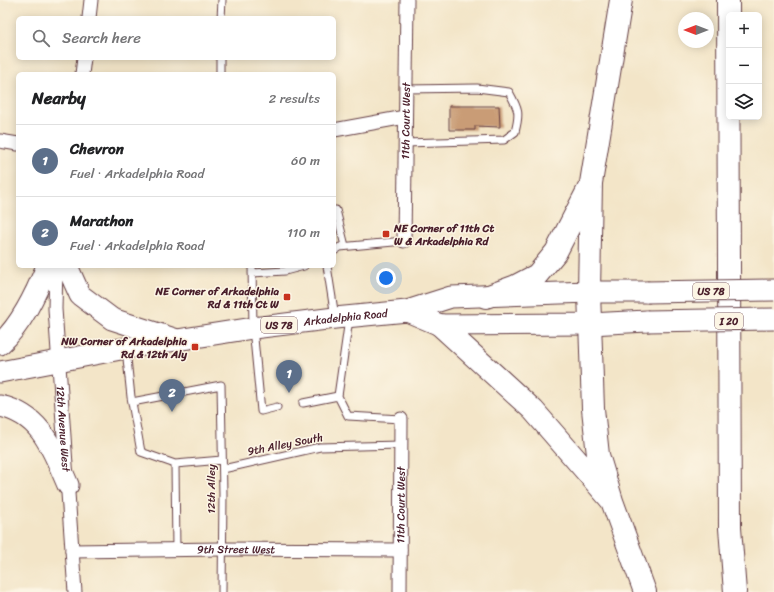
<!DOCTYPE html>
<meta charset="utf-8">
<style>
body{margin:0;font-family:Sriracha,sans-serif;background:#f2f2f2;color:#202124}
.controls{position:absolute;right:12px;top:12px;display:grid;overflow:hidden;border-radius:6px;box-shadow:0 2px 10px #0003}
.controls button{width:36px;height:36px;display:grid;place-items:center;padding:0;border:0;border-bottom:1px solid #e0e0e0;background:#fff;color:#202124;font:20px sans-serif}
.compass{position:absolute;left:678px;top:12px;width:36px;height:36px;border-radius:50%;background:#fff;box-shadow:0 2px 10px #0003;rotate:270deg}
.you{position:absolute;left:386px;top:278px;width:14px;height:14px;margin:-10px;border:3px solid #fff;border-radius:50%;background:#1a73e8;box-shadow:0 0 0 6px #1a73e833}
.badge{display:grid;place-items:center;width:26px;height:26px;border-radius:50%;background:#0f766e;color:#fff;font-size:13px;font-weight:700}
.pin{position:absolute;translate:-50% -33px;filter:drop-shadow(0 1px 2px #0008)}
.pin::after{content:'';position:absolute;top:21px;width:14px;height:12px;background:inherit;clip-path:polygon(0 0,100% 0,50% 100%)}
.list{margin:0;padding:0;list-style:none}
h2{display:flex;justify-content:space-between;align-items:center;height:52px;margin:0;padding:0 16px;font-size:17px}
h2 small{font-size:13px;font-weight:400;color:#757577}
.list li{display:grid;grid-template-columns:26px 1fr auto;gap:12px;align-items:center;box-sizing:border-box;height:72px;padding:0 16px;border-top:1px solid #e0e0e0}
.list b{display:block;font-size:15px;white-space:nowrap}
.list p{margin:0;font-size:13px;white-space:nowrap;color:#757577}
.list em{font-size:13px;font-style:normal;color:#757577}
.icon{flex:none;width:22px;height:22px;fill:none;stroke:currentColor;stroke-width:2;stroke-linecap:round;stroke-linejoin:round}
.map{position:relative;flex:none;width:774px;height:592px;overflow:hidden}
.search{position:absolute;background:#fff;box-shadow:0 2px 10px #0003;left:16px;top:16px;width:320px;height:44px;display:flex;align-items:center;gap:10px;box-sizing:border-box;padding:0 14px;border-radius:6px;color:#757577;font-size:15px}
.panel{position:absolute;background:#fff;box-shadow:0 2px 10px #0003;left:16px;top:72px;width:320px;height:196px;border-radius:6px}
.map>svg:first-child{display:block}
.building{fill:#c99c76}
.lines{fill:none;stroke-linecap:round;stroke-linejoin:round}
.lane-casing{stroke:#633d43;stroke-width:9}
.street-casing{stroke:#633d43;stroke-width:15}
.primary-casing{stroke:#633d43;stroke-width:23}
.highway-casing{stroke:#633d43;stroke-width:24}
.lane{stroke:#fff;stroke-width:7}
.street{stroke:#fff;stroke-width:13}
.primary{stroke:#fff;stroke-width:21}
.highway{stroke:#fff;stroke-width:22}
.primary-bridge-casing{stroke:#633d43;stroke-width:23;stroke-linecap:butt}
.primary-bridge{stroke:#fff;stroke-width:21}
.poi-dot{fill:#c8321e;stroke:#fcf5e5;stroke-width:1.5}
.labels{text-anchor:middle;stroke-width:3;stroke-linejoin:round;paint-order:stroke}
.shield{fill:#fcf5e5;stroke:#7f5f63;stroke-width:1}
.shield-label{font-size:10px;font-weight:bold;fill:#4a1f2b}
.street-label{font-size:11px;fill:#4a1f2b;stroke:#fcf5e5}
.poi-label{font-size:11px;font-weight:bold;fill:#4a1f2b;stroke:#fcf5e5;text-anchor:end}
</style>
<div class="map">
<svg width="774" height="592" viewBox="0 0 774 592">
<rect width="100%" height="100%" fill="#fcf5e5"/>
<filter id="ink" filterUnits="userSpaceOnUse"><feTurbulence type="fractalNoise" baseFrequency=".025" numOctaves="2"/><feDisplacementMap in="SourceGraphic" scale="8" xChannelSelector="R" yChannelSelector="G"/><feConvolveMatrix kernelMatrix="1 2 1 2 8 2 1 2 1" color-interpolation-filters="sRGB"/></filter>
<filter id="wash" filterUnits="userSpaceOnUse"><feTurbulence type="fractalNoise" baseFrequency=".012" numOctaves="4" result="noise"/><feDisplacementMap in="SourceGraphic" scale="16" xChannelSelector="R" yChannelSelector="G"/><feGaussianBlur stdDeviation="0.9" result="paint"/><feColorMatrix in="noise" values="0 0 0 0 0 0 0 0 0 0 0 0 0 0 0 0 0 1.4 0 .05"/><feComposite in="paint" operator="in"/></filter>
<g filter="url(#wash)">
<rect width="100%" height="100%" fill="#f3e5c8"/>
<g id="blocks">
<path class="building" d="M449,106H499L500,127L475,126V130H449Z"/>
</g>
</g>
<g filter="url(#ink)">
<use href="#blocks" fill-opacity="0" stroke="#633d43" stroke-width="1"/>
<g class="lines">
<g class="lane-casing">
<path id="lane" d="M221,18L222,0
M220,74V58
M405,143L504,140L515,132C520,113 519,110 509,92L477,88L406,89
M334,210H336L345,246
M334,251L340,247L404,241
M252,266L253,328L261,411L277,407
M327,266L335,317
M252,273L285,271L304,266
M126,349L131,397L141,452L175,464
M338,396L348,416L401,419
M132,402L221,385L223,494L222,592
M303,403L338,396L349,319
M223,469L320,447L400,445
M176,550L175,464L222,460"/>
</g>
<g class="street-casing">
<g id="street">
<path d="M89,18L91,0"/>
<path d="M82,74L84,58"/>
<path d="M334,130L405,117"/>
<path d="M0,141L18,144"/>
<path id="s1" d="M404,241L407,0"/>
<path id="s2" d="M56,266L55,309L75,592"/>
<path id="s3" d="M72,551L222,549L400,550"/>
<path id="s4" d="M400,592L401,419"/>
</g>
</g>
<g class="primary-casing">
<g id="primary">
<path d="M67,266L80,295L112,319L174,339"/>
<path d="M407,311L440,325L590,324L647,321"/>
<path d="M0,344C22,324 36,294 47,266"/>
<path id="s5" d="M0,372L126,348L253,328L335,318L407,311L451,297L589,292H647"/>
<path d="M0,406C42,415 52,449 68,485"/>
</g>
</g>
<g class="highway-casing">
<path id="highway" d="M728,0L730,528L735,592
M486,297L516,286L537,275L556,252L589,188
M440,325L533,410L612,501L645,592
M612,501L598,455L593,409L589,292L591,183L621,0"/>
</g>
<use href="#lane" class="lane"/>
<use href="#street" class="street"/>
<use href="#primary" class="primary"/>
<use href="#highway" class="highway"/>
<g class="primary-bridge-casing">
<path id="primary-bridge" d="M647,292L774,290
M647,321L774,319"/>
</g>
<use href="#primary-bridge" class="primary-bridge"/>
</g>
</g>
<g class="poi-dot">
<rect x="382" y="230" width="8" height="8" rx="2"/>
<rect x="283" y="293" width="8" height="8" rx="2"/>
<rect x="191" y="343" width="8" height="8" rx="2"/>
</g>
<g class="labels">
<g class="shield">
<rect x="693" y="283" width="36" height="16" rx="3"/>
<rect x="715" y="313" width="28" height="16" rx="3"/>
<rect x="261" y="317" width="36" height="16" rx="3"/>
</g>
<g class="shield-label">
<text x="711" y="295">US 78</text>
<text x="729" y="325">I 20</text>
<text x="279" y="329">US 78</text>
</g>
<g class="street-label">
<text dy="4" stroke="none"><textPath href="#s1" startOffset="120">11th Court West</textPath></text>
<text dy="4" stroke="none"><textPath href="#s5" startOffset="350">Arkadelphia Road</textPath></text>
<text dy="4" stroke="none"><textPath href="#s2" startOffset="163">12th Avenue West</textPath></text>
<text transform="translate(285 444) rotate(-11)" y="4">9th Alley South</text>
<text transform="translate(211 489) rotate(-90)" y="4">12th Alley</text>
<text dy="4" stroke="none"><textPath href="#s4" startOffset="87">11th Court West</textPath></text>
<text dy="4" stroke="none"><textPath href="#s3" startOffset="164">9th Street West</textPath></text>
</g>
<g class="poi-label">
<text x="394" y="232" text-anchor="start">NE Corner of 11th Ct<tspan x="394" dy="13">W &amp; Arkadelphia Rd</tspan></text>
<text x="279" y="295">NE Corner of Arkadelphia<tspan x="279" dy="13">Rd &amp; 11th Ct W</tspan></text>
<text x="187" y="345">NW Corner of Arkadelphia<tspan x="187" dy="13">Rd &amp; 12th Aly</tspan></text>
</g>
</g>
</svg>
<div class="controls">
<button>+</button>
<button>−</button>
<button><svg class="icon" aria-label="layers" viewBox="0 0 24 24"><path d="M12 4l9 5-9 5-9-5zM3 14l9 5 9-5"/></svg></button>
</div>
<svg class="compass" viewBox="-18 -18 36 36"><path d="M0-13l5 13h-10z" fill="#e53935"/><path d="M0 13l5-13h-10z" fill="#757577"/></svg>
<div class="you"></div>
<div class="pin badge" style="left:289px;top:393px;background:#5c6f8a">1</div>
<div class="pin badge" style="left:172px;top:412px;background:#5c6f8a">2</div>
<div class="search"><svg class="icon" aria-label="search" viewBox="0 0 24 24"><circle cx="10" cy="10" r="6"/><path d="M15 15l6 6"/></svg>Search here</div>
<section class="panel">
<h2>Nearby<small>2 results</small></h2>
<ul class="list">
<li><span class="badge" style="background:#5c6f8a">1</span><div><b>Chevron</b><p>Fuel · Arkadelphia Road</p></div><em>60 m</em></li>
<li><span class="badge" style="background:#5c6f8a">2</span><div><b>Marathon</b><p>Fuel · Arkadelphia Road</p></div><em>110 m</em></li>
</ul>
</section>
</div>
